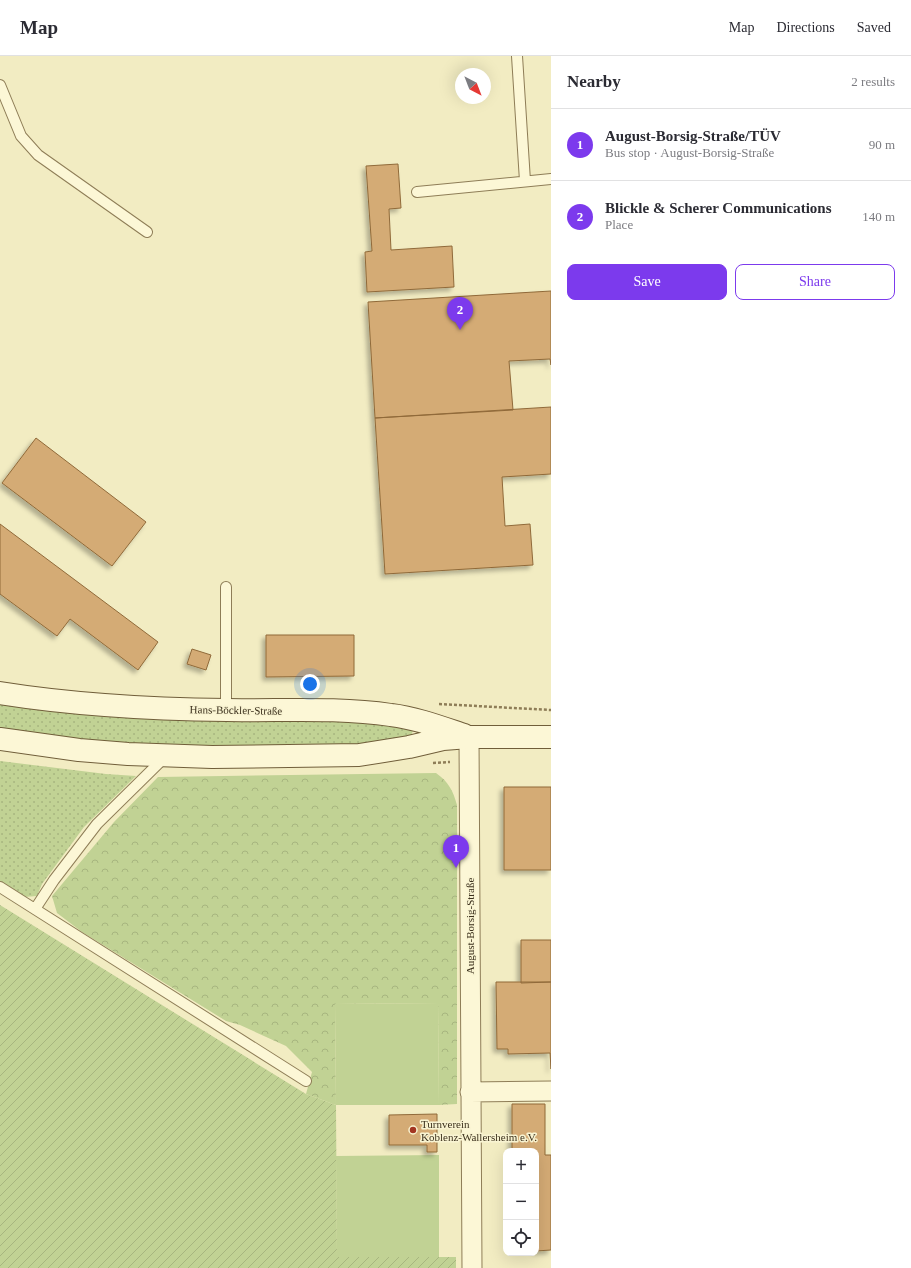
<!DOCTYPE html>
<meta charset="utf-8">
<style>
body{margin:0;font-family:Georgia,serif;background:#f2f2f3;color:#2b2b33}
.controls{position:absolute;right:12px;bottom:12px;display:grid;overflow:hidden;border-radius:8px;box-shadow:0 4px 16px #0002}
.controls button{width:36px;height:36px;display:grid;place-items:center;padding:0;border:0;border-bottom:1px solid #e1e1e2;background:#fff;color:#2b2b33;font:20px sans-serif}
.compass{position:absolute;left:455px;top:12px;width:36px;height:36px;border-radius:50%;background:#fff;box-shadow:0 4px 16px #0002;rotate:138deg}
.you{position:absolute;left:310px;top:628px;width:14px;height:14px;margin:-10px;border:3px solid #fff;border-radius:50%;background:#1a73e8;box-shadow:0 0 0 6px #1a73e833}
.badge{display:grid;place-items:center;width:26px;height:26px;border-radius:50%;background:#7c3aed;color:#fff;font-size:13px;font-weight:700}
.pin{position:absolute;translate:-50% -33px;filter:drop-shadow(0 1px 2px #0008)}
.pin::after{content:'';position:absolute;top:21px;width:14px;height:12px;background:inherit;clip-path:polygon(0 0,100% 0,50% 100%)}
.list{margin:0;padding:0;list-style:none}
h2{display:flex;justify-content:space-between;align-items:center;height:52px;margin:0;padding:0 16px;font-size:17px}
h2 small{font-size:13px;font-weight:400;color:#7c7c81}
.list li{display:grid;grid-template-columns:26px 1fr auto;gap:12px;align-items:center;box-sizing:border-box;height:72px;padding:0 16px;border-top:1px solid #e1e1e2}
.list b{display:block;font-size:15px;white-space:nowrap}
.list p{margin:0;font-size:13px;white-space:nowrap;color:#7c7c81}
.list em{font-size:13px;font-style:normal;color:#7c7c81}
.actions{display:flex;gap:8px;padding:12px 16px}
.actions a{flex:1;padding:9px 0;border:1px solid #7c3aed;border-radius:8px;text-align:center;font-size:14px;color:#7c3aed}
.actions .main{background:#7c3aed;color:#fff}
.icon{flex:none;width:22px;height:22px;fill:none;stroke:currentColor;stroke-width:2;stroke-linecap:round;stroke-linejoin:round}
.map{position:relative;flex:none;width:551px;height:1212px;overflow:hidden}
header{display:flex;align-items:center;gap:24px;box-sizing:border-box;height:56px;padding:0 20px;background:#fff;border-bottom:1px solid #e1e1e2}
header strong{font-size:19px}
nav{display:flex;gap:22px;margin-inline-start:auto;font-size:14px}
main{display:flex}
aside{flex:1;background:#fff}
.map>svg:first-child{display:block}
.grass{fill:url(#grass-dots)}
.forest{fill:url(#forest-crowns)}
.garden{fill:url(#garden-furrows)}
.pitch{fill:#c1d294}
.building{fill:#d4ab74;stroke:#906a3a;filter:url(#shadow)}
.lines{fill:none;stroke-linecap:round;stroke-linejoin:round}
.lane-casing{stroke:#8e7d57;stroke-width:12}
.street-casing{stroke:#8e7d57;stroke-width:21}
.secondary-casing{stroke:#705e3a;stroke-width:24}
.path{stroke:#8e7d57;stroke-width:2.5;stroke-dasharray:3 2;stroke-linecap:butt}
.lane{stroke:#fcf7d6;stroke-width:10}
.street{stroke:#fcf7d6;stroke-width:19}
.secondary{stroke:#fcf7d6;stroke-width:22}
.poi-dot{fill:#a33521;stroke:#f9f4d2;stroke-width:1.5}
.labels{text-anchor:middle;stroke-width:3;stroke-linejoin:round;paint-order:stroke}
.street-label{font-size:11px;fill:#3c311d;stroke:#f9f4d2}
.poi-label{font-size:11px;fill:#3c311d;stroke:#f9f4d2;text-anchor:start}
</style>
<header>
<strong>Map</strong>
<nav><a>Map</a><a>Directions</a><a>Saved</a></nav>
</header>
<main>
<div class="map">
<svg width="551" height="1212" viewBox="0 0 551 1212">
<defs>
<pattern id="grass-dots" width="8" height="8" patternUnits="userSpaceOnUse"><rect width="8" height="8" fill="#c1d294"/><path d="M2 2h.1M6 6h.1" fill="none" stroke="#a7b57f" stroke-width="1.8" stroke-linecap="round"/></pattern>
<pattern id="forest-crowns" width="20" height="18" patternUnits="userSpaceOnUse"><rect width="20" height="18" fill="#c1d294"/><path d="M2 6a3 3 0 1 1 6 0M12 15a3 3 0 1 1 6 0" fill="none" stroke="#a7b57f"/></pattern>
<pattern id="garden-furrows" width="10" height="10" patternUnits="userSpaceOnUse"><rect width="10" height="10" fill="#c1d294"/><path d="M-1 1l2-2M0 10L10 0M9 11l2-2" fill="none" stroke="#a7b57f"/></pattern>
<filter id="shadow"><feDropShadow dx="-3.5" dy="3.5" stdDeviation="2" flood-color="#0004"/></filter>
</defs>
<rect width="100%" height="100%" fill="#f2ecc2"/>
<path class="grass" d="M0,646L379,664L413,674L411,681L395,689L165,692L0,675Z
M0,705L106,718L136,720L84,771L42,828L37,840L24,841L0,826Z"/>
<path class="forest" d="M436,717C449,726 453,735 457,749V1048L439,1049L438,947L335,948L336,1049L306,1038L312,1016L286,990L240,969L226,965L82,876L57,857L52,840L114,766L158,721Z"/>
<path class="garden" d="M0,849L306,1038L336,1049L337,1201H456V1212H0Z"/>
<path class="pitch" d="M438,947L439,1049H336L335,948Z
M439,1099V1201H337L336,1100Z"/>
<path class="building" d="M398,108L401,152L389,153L391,194L452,190L454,231L367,236L365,196L372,195L366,110Z
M551,235V309L550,303L509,305L513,354L375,362L368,246Z
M551,351V418L502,421L505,470L530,468L533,509L385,518L375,362Z
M36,382L146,466L112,510L2,427Z
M0,468L158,586L138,614L70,563L57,580L0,538Z
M266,579H354V620L266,621Z
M192,593L211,599L206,614L187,608Z
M504,731H551V814H504Z
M521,884H551V926L521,927Z
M496,926H551V1013L550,997L508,998V993H497Z
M512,1048H545V1099H551V1194L536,1195V1095H512Z
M437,1058V1096H427V1089H389V1059Z"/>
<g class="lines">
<g class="lane-casing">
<path id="lane" d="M517,0L525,125
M0,29L21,80L38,99L147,176
M417,136L551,123
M226,531V654
M0,831L306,1025
M35,853L54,824L97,768L164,702"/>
</g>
<g class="street-casing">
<path id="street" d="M469,681L472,1212
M470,1036L551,1035"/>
</g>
<g class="secondary-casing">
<path id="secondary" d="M0,637C75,649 151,653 227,654C281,655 337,651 391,659C416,662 440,671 464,679
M0,683L79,694L128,698L212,701L359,699L409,691L443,683L469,681H551"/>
</g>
<path class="path" d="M439,648L551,654
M433,707L450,706"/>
<use href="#lane" class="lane"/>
<use href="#street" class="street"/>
<use href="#secondary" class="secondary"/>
</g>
<circle class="poi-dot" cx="413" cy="1074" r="4"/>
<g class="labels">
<g class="street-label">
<text transform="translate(236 654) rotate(1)" y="4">Hans-Böckler-Straße</text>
<text transform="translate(470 870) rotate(-90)" y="4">August-Borsig-Straße</text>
</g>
<g class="poi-label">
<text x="421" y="1072">Turnverein<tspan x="421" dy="13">Koblenz-Wallersheim e.V.</tspan></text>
</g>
</g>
</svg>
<div class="controls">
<button>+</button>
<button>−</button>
<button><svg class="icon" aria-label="locate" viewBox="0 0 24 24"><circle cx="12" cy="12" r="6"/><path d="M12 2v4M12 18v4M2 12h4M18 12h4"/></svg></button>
</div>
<svg class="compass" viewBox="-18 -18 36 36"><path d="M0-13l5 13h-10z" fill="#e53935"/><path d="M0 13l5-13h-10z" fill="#7c7c81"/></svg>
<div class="you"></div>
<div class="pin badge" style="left:456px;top:812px">1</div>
<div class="pin badge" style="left:460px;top:274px">2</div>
</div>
<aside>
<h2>Nearby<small>2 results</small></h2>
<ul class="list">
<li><span class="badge">1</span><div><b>August-Borsig-Straße/TÜV</b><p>Bus stop · August-Borsig-Straße</p></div><em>90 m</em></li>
<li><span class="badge">2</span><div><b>Blickle &amp; Scherer Communications</b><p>Place</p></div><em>140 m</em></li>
</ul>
<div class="actions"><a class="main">Save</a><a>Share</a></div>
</aside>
</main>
